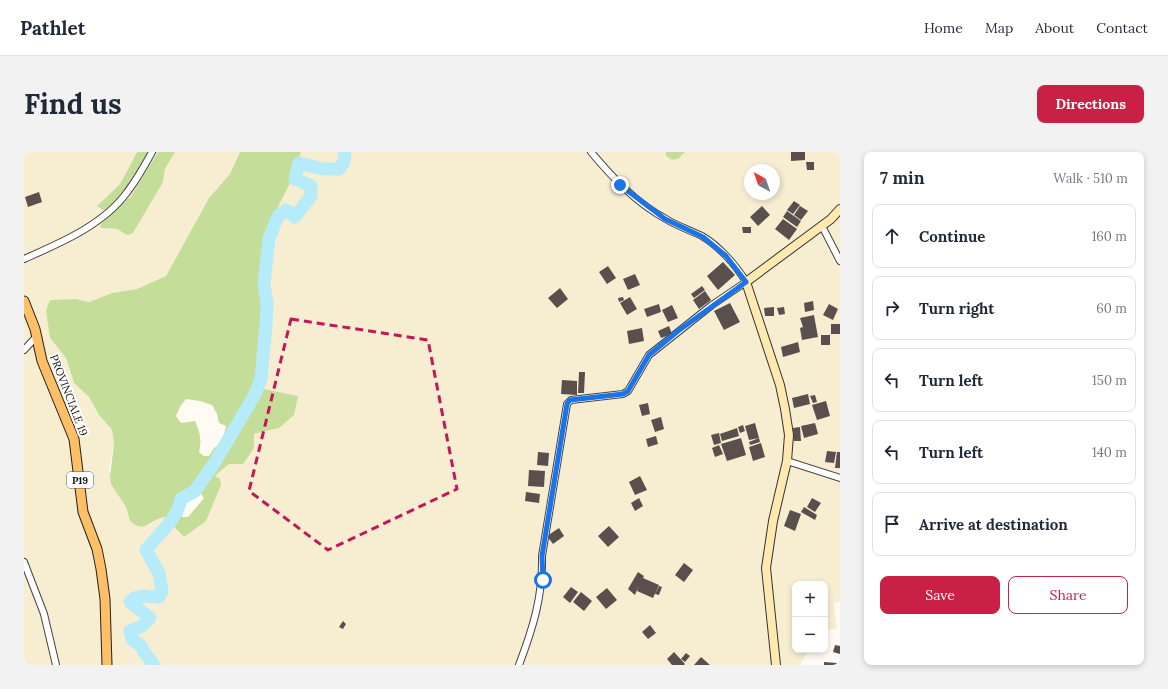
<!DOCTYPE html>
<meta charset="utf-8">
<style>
body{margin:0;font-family:Lora,serif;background:#f2f2f3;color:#1f2937}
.controls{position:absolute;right:12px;bottom:12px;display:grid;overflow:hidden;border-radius:8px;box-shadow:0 2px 6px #0003}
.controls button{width:36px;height:36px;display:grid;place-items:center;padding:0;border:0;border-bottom:1px solid #e0e1e3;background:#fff;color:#1f2937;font:20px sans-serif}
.compass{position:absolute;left:720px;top:12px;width:36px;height:36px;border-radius:50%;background:#fff;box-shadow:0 2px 6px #0003;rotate:320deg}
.stop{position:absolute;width:12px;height:12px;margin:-9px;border:3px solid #1a73e8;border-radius:50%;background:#fff}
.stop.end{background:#1a73e8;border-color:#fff;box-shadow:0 1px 4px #0008}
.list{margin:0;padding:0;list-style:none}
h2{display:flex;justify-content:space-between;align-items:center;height:52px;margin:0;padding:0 16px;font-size:17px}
h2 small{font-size:13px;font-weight:400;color:#747a83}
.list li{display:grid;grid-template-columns:26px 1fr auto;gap:12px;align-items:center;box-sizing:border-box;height:64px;margin:0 8px 8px;padding:0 8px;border:1px solid #e0e1e3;border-radius:8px}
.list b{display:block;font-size:15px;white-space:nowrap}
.list em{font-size:13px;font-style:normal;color:#747a83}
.actions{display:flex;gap:8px;padding:12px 16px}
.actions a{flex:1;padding:9px 0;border:1px solid #c82145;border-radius:8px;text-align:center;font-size:14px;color:#c82145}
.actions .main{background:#c82145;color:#fff}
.icon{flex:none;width:22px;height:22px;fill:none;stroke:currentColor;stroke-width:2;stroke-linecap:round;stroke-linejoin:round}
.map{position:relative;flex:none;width:816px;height:513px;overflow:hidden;border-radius:8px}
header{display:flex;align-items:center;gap:24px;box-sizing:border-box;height:56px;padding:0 20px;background:#fff;border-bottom:1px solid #e0e1e3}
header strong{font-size:19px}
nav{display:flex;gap:22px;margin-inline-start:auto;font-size:14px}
.intro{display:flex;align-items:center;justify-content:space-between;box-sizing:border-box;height:96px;padding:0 24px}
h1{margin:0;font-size:28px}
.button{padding:10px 18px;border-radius:8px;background:#c82145;color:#fff;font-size:14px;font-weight:700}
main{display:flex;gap:24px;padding:0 24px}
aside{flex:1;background:#fff;border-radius:8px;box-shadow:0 2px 6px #0003}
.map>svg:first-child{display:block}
.farmland{fill:#f7eed2;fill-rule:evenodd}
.forest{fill:#c4de99;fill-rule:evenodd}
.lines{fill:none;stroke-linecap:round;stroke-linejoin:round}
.river{stroke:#b6ebf9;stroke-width:13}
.building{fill:#5a4f4c}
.street-casing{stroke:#444;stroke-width:8}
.secondary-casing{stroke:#333;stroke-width:10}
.primary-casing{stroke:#222;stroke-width:11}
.street{stroke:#fff;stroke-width:6}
.secondary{stroke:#ffe9af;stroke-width:8}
.primary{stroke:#febf66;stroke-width:9}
.route{stroke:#1a73e8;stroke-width:5}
.marked{fill:none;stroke:#c2185b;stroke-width:3;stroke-dasharray:8 5;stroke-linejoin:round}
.labels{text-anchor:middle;stroke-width:4;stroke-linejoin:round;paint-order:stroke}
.shield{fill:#fff;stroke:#585858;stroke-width:1}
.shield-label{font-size:10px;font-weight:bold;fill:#111}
.street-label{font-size:11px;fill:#111;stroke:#fff}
</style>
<header>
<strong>Pathlet</strong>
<nav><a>Home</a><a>Map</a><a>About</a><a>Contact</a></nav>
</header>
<div class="intro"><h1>Find us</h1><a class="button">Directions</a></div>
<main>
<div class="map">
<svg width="816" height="513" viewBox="0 0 816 513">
<rect width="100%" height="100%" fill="#fffbf4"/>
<path class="farmland" d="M0,0H113L96,32L74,54L79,58L112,21L126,0H134L107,44L76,73L77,76L93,77L103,83L139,30L141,17L151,0H216L206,22L185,46L142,124L113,137L88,141L65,150L52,147L24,152L22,159L26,186L42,206L50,231L65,245L75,263L88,278L90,291L85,318L102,355L106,369L125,374L135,366L141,365L166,381L190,325L205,312L229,282L255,276L240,237L233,228L239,163V101L250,63L268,27L277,0H642V4L648,8L654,7L661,0H816V449L810,451L813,477H801V432H771V498H785L776,513H0ZM726,18H750V42H726Z"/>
<path class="forest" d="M113,0H126C118,16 96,51 79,58L73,54L96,32Z
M134,0H151L141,17L139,30L109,81L103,83L93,77L77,76L76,73L107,44Z
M216,0H277L268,27L250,63L239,101V163L233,227L240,237L274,244L270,263L255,276L230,282V296L219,312H205L191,324L196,327L197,333L182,369L160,385L141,365C125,367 123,383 106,369L102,355L87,332L86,325L90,291L88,278L75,263L65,245L50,231L42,206L26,186L22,159L24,152L27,148L52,147L65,150L88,141L113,137L142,124L185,46L206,22ZM162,247L176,249L188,253L193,262L195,271L202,274L199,290L190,296L185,304H180L175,300C178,288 176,280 171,269L157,271L152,264L156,255ZM177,342L180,346L164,365H158L161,351Z
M642,0H661L654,7L648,8L642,4Z"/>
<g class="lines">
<path class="river" d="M130,513L120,500L117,494L108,487L106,479L118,474L126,466L106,450L110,446L121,444L135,445L138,440L135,421L122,398C136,379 152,370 157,347L171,339L191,310L230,244L237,227L242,173L243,151L240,132L245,87L254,64L262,58L271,65L287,44V34L271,27L275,11L299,17H315L320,10L321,0"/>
</g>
<path class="building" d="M767,0H781V8L767,9Z
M782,10H790V18H783Z
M15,40L18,50L4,55L1,45Z
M770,49L776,53L769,62L763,58Z
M738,54L746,63L734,74L726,65Z
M776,54L784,59L777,68L770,63Z
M763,59L777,69L773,75L759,65Z
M759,67L773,77L765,88L751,77Z
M718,75H727V81H719Z
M699,110L711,123L694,138L683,124Z
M584,114L592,126L583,132L575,120Z
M611,122L616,133L604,138L599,127Z
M678,134L681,138L670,146L667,142Z
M536,136L544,147L533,156L524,146Z
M681,139L687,148L675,157L669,148Z
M599,145L600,148L595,150L594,146Z
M606,145L613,157L603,163L596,151Z
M789,149L790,158L781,160L780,151Z
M706,151L716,170L700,178L690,159Z
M635,152L637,160L623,165L620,157Z
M805,152L814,157L809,168L799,163Z
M648,153L654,166L644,170L638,158Z
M750,155V164H741L740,156Z
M760,155L761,162L755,163L753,156Z
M790,163L794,185L778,188L776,176L779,175L776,166Z
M807,172H816V182H807Z
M645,174L648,182L637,186L634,179Z
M618,176L620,189L605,192L603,179Z
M797,183H806V193H797Z
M774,190L776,200L759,205L757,195Z
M555,220H561L560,241H554Z
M538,228L553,229V243L537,242Z
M784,242L786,252L770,256L768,246Z
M791,243L793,250L789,251L786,244Z
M802,249L806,264L793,268L788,253Z
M624,251L626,262L618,264L615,253Z
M637,265L640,277L631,280L627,268Z
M731,271L735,286L725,288L721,274Z
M791,271L794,282L780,286L777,274Z
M719,273L721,279L716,281L714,275Z
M776,275L777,289H770L769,276Z
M713,276L715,284L698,289L696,282Z
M695,281L697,291L690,293L687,283Z
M632,284L634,292L624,295L622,287Z
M717,286L722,303L703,309L697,292Z
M735,286L736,290L726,293L725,290Z
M737,291L741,305L729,309L725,295Z
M695,293L699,302L691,305L688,296Z
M803,299L812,300L810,311L801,310Z
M514,300L525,301L524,314L513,313Z
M813,300H816V316H811Z
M505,318L521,319L520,335L504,334Z
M616,324L623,338L611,343L605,330Z
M502,340L516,342L515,351L501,349Z
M615,346L619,354L611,359L607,351Z
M788,346L797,351L791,360L783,355Z
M780,355L793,363L791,368L777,360Z
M766,358L777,362L771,379L760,374Z
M585,374L595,385L584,395L574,384Z
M535,376L540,384L529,392L523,384Z
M660,411L669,418L660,430L651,423Z
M614,420L620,424L619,426L635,433L629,446L613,439L615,433L611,443L604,437Z
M635,434L638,435L635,443L631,442Z
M547,435L554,440L546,451L539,445Z
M583,436L593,448L582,457L572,445Z
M557,440L568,449L560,459L549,450Z
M319,469L322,472L319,477L315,475Z
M626,473L632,481L624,487L618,480Z
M801,488L804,489L801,497Z
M811,493L816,494V502L809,500Z
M650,500L661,512L660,513H648L643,507Z
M662,501L666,504L661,510L657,507Z
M677,505L686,513H670Z
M800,510L813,511V513H800Z"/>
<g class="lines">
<g class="street-casing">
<path id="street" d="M798,74L816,109
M0,107C36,91 80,73 104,39C113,27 121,13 128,0
M0,198L13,184
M763,309L816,326
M0,410L20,462L32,513
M495,513C509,476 519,444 518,404L543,252L547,248L599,242L604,239L625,203L688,153L722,130C712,113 695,94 678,84C666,78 653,74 642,67C612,51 588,25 567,0"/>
</g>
<g class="secondary-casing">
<path id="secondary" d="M752,513L742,416L749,369L763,309L765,283L761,257L756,233L722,130L807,67L816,57"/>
</g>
<g class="primary-casing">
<path id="primary" d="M0,149L11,177L18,209L50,287L59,360L73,397L77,417L81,447L83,513"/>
</g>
<use href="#street" class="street"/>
<use href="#secondary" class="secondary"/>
<use href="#primary" class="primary"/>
</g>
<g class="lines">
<path class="route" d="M519,428L518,404L543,252L546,248L599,242L604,239L625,203L654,179L722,130L702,104L679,85L641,67L596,33"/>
</g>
<path class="marked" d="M267,167L404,188L433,337L304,398L225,339Z"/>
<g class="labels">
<rect class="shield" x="43" y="320" width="26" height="16" rx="3"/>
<g class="shield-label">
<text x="56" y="332">P19</text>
</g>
<g class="street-label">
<text transform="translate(45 243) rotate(69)" y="4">PROVINCIALE 19</text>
</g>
</g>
</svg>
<div class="controls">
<button>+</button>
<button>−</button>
</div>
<svg class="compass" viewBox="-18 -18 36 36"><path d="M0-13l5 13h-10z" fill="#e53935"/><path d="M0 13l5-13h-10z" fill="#747a83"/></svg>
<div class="stop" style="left:519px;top:428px"></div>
<div class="stop end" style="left:596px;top:33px"></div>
</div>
<aside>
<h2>7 min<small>Walk · 510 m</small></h2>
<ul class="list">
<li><svg class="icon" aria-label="ahead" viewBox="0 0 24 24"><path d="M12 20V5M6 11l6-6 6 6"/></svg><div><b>Continue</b></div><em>160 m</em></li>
<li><svg class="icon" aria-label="right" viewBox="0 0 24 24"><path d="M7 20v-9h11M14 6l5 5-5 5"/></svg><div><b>Turn right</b></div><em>60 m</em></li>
<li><svg class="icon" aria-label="left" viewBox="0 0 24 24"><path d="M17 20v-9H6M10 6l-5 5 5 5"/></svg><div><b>Turn left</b></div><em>150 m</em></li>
<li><svg class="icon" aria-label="left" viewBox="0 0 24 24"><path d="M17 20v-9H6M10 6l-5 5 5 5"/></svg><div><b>Turn left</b></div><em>140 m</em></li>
<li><svg class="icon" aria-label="arrive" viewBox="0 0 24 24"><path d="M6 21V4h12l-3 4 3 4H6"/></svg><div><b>Arrive at destination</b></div></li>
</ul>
<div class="actions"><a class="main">Save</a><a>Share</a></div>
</aside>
</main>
